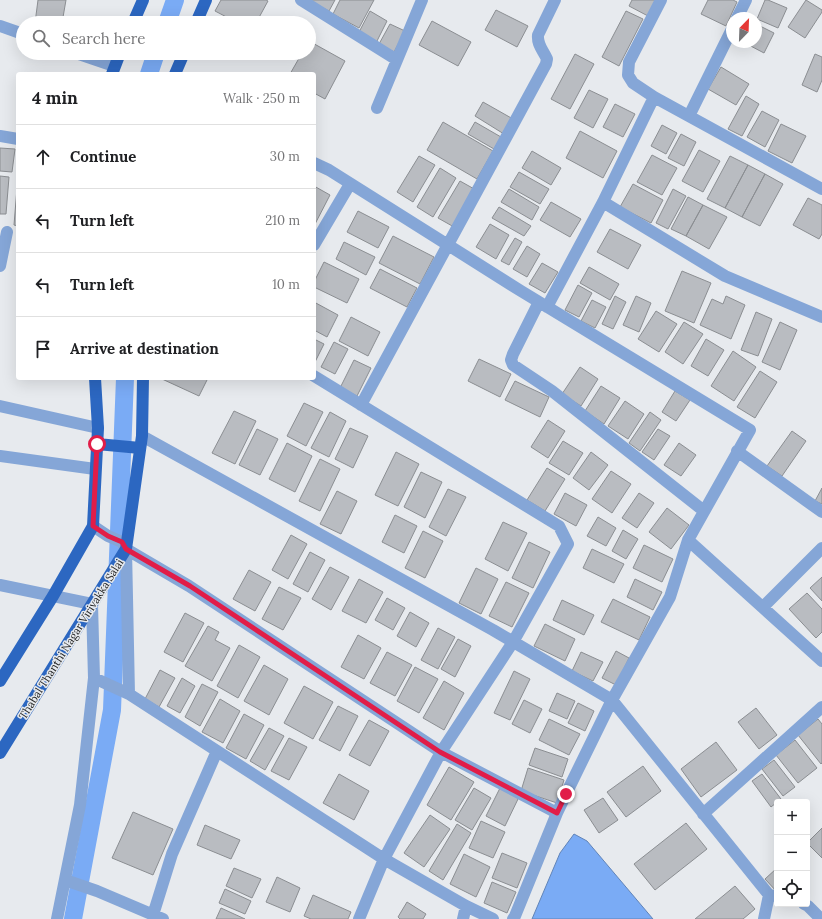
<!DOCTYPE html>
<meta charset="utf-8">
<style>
body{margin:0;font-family:Lora,serif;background:#f6f6f6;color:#202124}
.controls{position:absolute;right:12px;bottom:12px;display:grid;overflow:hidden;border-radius:4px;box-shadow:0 4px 16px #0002}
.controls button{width:36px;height:36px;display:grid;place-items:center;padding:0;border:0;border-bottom:1px solid #e0e0e0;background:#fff;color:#202124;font:20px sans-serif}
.compass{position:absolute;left:726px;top:12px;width:36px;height:36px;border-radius:50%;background:#fff;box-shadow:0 4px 16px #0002;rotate:23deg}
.stop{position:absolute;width:12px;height:12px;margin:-9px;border:3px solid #e11d48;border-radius:50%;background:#fff}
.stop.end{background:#e11d48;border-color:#fff;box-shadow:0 1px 4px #0008}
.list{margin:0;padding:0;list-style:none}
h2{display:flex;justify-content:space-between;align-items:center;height:52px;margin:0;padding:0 16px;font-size:17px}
h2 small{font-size:13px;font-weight:400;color:#757577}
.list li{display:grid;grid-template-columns:26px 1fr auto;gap:12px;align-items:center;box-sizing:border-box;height:64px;padding:0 16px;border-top:1px solid #e0e0e0}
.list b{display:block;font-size:15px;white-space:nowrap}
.list em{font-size:13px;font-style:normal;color:#757577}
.icon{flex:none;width:22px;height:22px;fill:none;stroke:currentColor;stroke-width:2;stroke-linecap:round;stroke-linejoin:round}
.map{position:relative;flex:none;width:822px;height:919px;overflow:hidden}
.search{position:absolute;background:#fff;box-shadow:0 4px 16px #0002;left:16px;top:16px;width:300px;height:44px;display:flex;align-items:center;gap:10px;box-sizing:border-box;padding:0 14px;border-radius:22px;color:#757577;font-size:15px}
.panel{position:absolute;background:#fff;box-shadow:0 4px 16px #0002;left:16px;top:72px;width:300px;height:308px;border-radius:4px}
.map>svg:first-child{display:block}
.water{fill:#7aabf5;stroke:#6184b8}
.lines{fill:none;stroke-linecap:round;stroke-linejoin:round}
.canal{stroke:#7aabf5;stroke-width:18}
.building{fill:#b9bcc1;stroke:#8b8e92}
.minor{stroke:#85a6d7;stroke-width:12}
.major{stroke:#2c67c1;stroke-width:12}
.route{stroke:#e11d48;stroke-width:5}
.labels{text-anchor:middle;stroke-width:3;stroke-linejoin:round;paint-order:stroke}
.street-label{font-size:11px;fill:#28292a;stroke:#e7eaee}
</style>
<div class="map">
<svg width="822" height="919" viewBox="0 0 822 919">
<rect width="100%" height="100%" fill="#e7eaee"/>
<path class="water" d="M574,834L587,841L653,919H532L560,853Z"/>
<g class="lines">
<path class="canal" d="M167,23L175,0
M149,74L156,53
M73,919L112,710L125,378"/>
</g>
<path class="building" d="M38,0H66L62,23H35Z
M221,0H266L268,1L256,23H238L215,11Z
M307,0H335L329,11Z
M340,0H374L359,28L333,14Z
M632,0H656L648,16L629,6Z
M708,0H733L737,2L726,26L701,14Z
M765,0H768L787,8L778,28L757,19Z
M806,0L822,10V12L805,38L788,27Z
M496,10L528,26L517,47L485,30Z
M370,11L387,21L376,43L358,34Z
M626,11L643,19L619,66L602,57Z
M432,21L471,42L458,66L419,45Z
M390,24L405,31L394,52L379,44Z
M756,24L774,33L764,53L745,43V42H756Z
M309,41L345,61L325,99L314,93V74H290L302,53H309Z
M575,54L594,64L570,109L551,99Z
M815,54L822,57V80L817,92L802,85Z
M721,67L749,84L736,105L708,89Z
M589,90L608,99L593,128L574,118Z
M746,96L759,104L742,136L728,129Z
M483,102L513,119L504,134L475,116Z
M615,104L635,114L623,137L603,127Z
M762,111L779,120L765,147L747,137Z
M443,122L493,151L477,179L427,150Z
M475,122L501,137L494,149L468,134Z
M781,124L806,136L792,163L768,151Z
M662,125L677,133L666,154L651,146Z
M580,131L617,151L603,178L566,158Z
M681,134L696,142L684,166L668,158Z
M0,148L15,149L12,172L0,171Z
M699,150L720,161L703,192L682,181Z
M532,151L561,168L551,185L522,168Z
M652,155L677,168L662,195L637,182Z
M419,156L435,165L413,202L397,192Z
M730,156L748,165L725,208L707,199Z
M748,165L765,174L742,217L725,208Z
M440,168L456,178L433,217L417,207Z
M519,172L549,189L540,204L510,187Z
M765,174L783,184L760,226L742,217Z
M0,176L9,177L6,214H0Z
M460,181L476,190L454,227L438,218Z
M633,184L663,200L651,223L620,207Z
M314,186L330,195L314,226Z
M17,188H18V226L14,225Z
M509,189L539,207L532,220L501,202Z
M673,189L686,196L668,229L656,223Z
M688,197L703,205L686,236L671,229Z
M808,198L822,205V234L819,239L793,225Z
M551,202L581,219L570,237L540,220Z
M703,205L727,217L709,249L686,236Z
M499,207L531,226L524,236L492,218Z
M358,211L389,227L378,248L347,232Z
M490,224L509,235L496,259L476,247Z
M610,229L641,245L628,269L597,252Z
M393,236L434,257L420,284L379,263Z
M515,238L522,242L509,265L501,261Z
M344,242L375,257L366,275L336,259Z
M527,246L540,254L527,277L513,269Z
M324,262L359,279L347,303L314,287V282Z
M542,263L558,272L545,293L529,284Z
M589,267L619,284L610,300L580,283Z
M380,269L417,288L407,307L370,288Z
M682,271L711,283L694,323L665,311Z
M578,285L592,293L579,317L565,310Z
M615,296L626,302L613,329L602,324Z
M636,296L651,303L639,332L623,325Z
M726,296L745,305L731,339L700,325L712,299L723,304Z
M592,300L606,307L595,328L581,321Z
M314,302L338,315L327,337L314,330Z
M656,311L677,324L659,352L638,339Z
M756,312L772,319L758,356L741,350Z
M351,317L380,332L368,356L339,341Z
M684,322L703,334L683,364L665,352Z
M780,322L797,330L780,370L762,362Z
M314,339L324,344L314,364Z
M706,339L724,350L708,376L691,366Z
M334,342L348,349L335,374L321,367Z
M733,351L756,367L734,401L711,386Z
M479,359L511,374L500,397L468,381Z
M354,360L371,368L357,396L340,388Z
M580,367L598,379L581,406L562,394Z
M760,371L777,382L755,418L737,407Z
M162,378H208L199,396L162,379Z
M515,381L549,397L540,417L505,400Z
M601,386L620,398L604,424L585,411Z
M675,391L690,400L676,421L662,412Z
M625,401L644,414L628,439L608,426Z
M304,403L323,412L306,446L287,436Z
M234,411L256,421L235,464L212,453Z
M330,412L346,421L329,457L311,448Z
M650,412L661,420L640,451L629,443Z
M548,420L565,431L548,458L531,447Z
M350,428L368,436L353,468L335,459Z
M257,429L278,439L260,475L239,465Z
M658,429L670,436L654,460L642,452Z
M792,431L806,441L782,476L767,466Z
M563,441L583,453L569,475L549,463Z
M287,443L312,456L295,492L269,479Z
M679,443L696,455L681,476L664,465Z
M396,452L419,464L398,506L375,495Z
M591,452L608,465L589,490L573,478Z
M320,459L340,469L320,511L299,501Z
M547,468L565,479L545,511L527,500Z
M611,471L631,484L612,513L592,499Z
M421,472L442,482L425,518L404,507Z
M822,488V504L815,501Z
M448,489L466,497L446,536L429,527Z
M337,491L357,501L341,534L320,524Z
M565,493L587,505L576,526L554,514Z
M639,493L654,503L637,528L622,518Z
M667,508L689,525L671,549L649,532Z
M395,515L417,526L404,553L382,542Z
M598,517L616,528L606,546L587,536Z
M503,522L527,533L508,571L485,559Z
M623,530L638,539L626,559L612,551Z
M423,531L443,541L425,578L405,568Z
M291,535L307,544L288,579L272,570Z
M529,542L550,552L533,588L512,578Z
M644,545L673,559L662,582L633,568Z
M592,549L624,564L614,583L583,568Z
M310,552L325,560L308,592L293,584Z
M330,567L349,577L331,610L312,599Z
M476,568L498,579L481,614L459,603Z
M249,570L271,582L255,611L233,599Z
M822,577V601L810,588Z
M359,579L383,592L366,623L342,611Z
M635,579L662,592L653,610L627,597Z
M506,582L529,593L512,627L489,616Z
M279,587L301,598L283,630L262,619Z
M807,593L822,609V632L816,638L789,609Z
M387,598L405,608L393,630L375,620Z
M613,599L650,617L639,640L601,622Z
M562,600L594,615L584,635L553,620Z
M410,612L429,623L416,647L397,636Z
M185,613L204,623L183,662L164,652Z
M545,624L575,639L565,661L534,646Z
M208,626L219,632L215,640L230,648L212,681L185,666Z
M438,628L455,637L438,669L421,660Z
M358,635L381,648L364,679L341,667Z
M458,639L471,646L455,677L441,669Z
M239,645L260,657L238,698L217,686Z
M616,651L629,658L616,685L602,678Z
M387,652L412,665L395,696L370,683Z
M581,652L603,662L593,681L572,671Z
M264,665L288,679L269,715L244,701Z
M415,667L438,679L419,713L397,701Z
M160,670L175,678L159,707L145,699Z
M514,671L530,679L510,720L494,713Z
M182,678L195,686L180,713L167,706Z
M444,681L464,693L444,730L423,718Z
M202,684L218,692L200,726L185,717Z
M304,686L333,702L313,739L284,723Z
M557,693L575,701L567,719L549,711Z
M220,699L240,711L223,743L202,732Z
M524,700L542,709L530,733L512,724Z
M578,703L594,711L585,731L568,723Z
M338,706L358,716L340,751L319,740Z
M756,708L777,735L759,749L738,722Z
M244,714L264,725L246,759L226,748Z
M549,719L580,734L569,755L539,740Z
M818,719L822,724V763L821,764L798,735Z
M369,720L389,731L370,766L349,755Z
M269,728L284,736L265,770L250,761Z
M289,738L307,747L289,780L271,771Z
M795,740L817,768L798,783L776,755Z
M716,742L737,770L701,797L681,769Z
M535,748L568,759L562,777L529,765Z
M774,760L795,787L783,796L762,769Z
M643,766L661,791L626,817L607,792Z
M449,767L474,782L451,820L427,805Z
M528,768L564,780L557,803L521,791Z
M339,774L369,791L354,820L323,803Z
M762,774L781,799L771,807L752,781Z
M474,788L491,798L472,830L455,820Z
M500,788L519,797L505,826L486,816Z
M603,798L618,820L599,833L584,810Z
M133,812L173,829L153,875L112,858Z
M430,815L450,829L424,867L404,853Z
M481,821L505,832L493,858L469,848Z
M686,823L707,849L655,890L634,864Z
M457,824L471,833L443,880L429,871Z
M205,825L240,840L231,859L197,845Z
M822,828V858L807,843Z
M502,853L527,863L517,888L492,878Z
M464,854L490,867L476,897L450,884Z
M234,868L261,879L252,898L226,886Z
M777,868V892L765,879Z
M277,877L300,888L290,912L266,902Z
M492,882L516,892L507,913L484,903Z
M735,886L755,909L743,919H695Z
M225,889L251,901L245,914L219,903Z
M313,895L351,912L348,919H311L304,916Z
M407,902L426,914L423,919H400L398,917Z
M221,908L245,919H216Z"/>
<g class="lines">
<path class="minor" d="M301,0L397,60
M737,18L746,0
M0,26L23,34
M76,53L114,66
M654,97L633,83L628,75L629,62L661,0
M377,108L422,0
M689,116L732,29
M0,136L18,139
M314,163L329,170L521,291L750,430L688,540L670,597L612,700L566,794L557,813L515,916L513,919
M603,202L725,276L822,317
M314,245L350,184
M0,266L7,232
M539,302L513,354L511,360L513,365L552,391L704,511
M547,307L603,202L654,97L822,189
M314,376L559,526L568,544L513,642L441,752L384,859L466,906L493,919
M361,405L546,64L547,59C543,50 537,45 538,35L555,0
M0,406L98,428
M142,436L493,630L612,700L769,895L777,896
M737,451L822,512
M0,456L95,469
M93,526L108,536L122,542L126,549L189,586L441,752L557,813
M688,540L822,661
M126,549L129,694
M0,585L92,604L94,678L80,805L57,919
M763,607L822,548
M94,678L129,694L384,859L359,919
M703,814L822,707
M65,880L97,891L163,919
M804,904L808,906L821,919
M153,915L172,854L217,751
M463,919L466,906
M764,919L769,895"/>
<path class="major" d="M133,23L143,0
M196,23L206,0
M112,74L120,53
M175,74L184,53
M97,444L140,448
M0,681L53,596L93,526L98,428L95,378
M0,753L126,549L142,436L143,378"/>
</g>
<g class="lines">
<path class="route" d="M97,444L93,526L108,536L122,542L126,549L190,586L440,752L557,813L566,794"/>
</g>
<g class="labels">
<g class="street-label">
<text transform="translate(71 639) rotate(-58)" y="4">Thabal Thanthi Nagar Virivakka Salai</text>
</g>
</g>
</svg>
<div class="controls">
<button>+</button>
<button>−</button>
<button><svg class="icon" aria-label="locate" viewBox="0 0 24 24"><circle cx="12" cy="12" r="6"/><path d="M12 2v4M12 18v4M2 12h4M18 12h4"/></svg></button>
</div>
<svg class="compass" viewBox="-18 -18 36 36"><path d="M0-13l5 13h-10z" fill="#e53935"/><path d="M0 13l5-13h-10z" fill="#757577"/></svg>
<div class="stop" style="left:97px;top:444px"></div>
<div class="stop end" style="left:566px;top:794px"></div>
<div class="search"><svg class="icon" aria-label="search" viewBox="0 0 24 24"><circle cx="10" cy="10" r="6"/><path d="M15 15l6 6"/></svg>Search here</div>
<section class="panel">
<h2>4 min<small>Walk · 250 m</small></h2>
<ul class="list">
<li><svg class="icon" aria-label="ahead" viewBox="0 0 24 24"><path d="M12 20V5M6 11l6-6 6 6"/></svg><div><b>Continue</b></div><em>30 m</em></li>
<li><svg class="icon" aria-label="left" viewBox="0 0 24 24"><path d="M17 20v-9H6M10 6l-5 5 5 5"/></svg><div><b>Turn left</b></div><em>210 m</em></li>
<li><svg class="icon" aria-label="left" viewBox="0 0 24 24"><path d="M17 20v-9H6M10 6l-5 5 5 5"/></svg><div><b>Turn left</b></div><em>10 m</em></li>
<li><svg class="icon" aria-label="arrive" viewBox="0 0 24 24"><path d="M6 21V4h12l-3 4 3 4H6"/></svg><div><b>Arrive at destination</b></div></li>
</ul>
</section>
</div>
